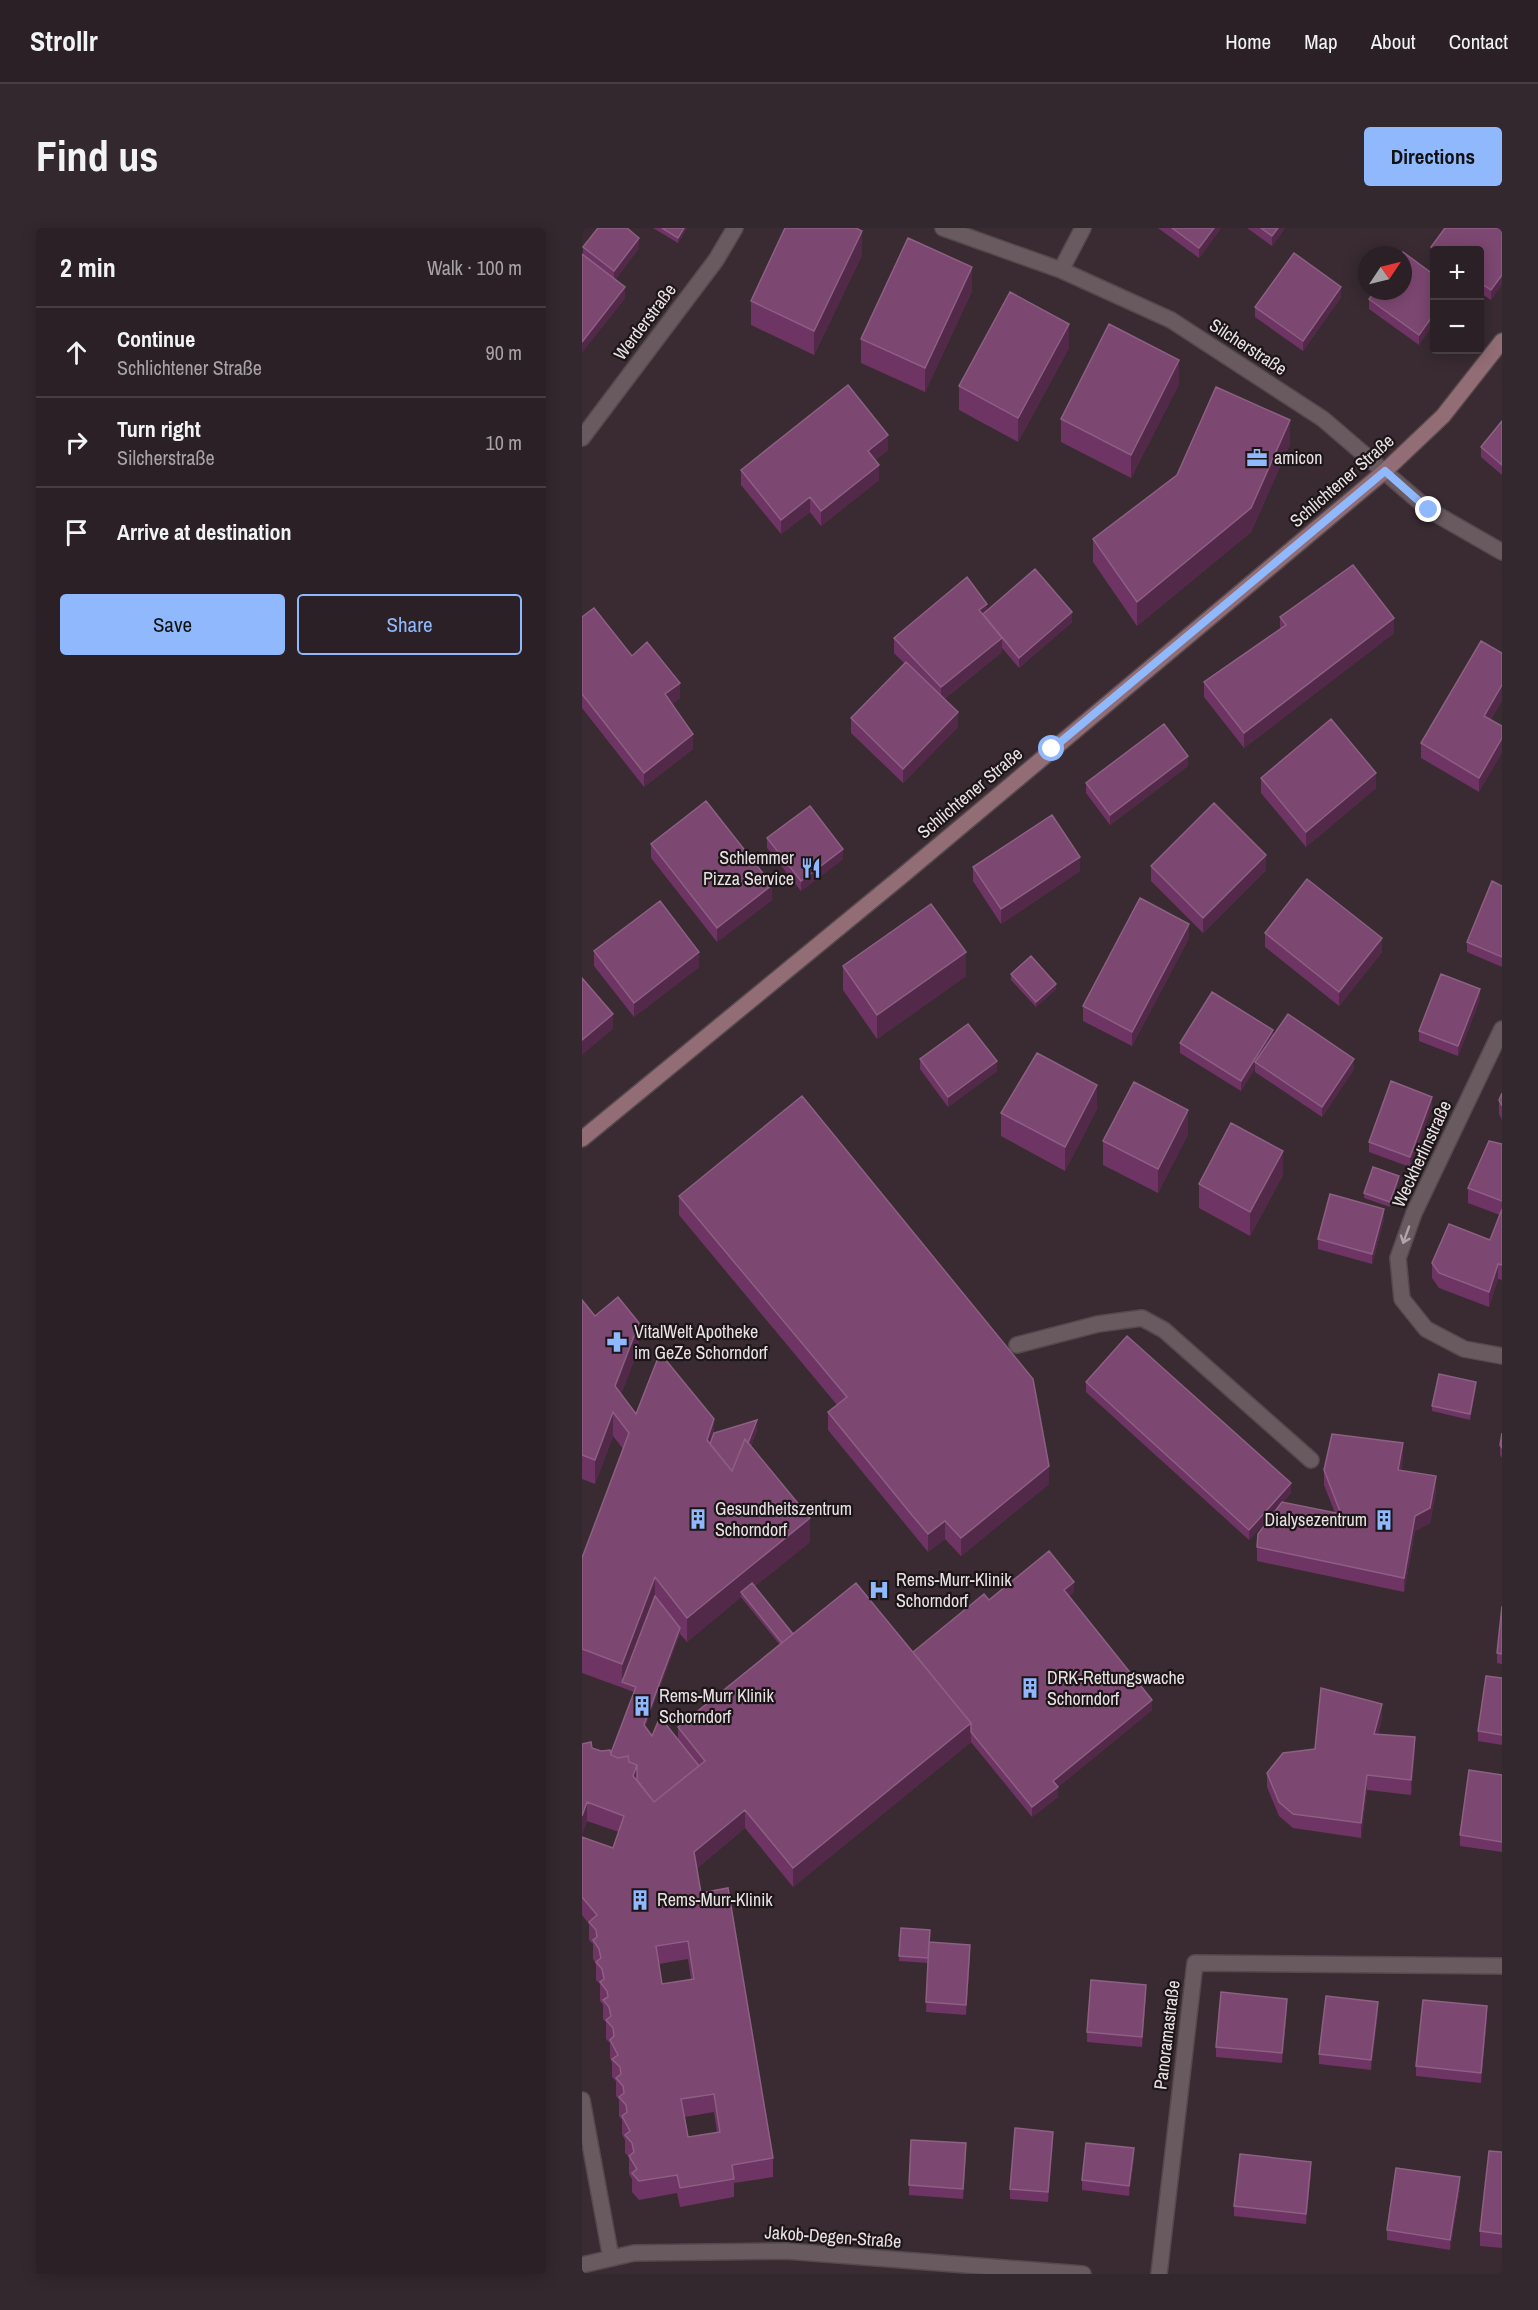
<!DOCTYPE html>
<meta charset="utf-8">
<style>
body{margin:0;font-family:"Archivo Narrow",sans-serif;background:#33282d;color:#f1f3f6}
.controls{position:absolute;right:18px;top:18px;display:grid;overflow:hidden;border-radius:6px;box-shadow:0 3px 15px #0003}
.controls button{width:54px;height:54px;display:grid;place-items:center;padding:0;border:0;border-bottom:2px solid #473e42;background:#2b2025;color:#f1f3f6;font:30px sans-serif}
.compass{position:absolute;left:776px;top:18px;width:54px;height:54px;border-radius:50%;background:#2b2025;box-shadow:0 3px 15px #0003;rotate:55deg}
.stop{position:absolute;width:18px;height:18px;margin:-14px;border:4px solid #90b8fd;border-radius:50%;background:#fff}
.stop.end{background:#90b8fd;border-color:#fff;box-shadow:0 2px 6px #0008}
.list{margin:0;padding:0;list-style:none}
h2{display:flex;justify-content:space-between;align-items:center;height:78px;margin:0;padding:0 24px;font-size:26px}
h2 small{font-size:20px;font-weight:400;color:#a6a3a7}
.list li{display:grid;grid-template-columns:39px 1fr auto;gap:18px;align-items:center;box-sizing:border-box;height:90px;padding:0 24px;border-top:2px solid #473e42}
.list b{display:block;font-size:22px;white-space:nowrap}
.list p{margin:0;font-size:20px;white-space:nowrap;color:#a6a3a7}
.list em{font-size:20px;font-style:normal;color:#a6a3a7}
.actions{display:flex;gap:12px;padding:18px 24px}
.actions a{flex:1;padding:14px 0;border:2px solid #90b8fd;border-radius:6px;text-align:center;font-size:21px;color:#90b8fd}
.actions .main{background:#90b8fd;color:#111}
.icon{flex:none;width:33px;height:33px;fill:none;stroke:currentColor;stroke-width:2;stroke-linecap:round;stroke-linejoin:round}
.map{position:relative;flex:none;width:920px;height:2046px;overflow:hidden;border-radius:6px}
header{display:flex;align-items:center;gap:36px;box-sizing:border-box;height:84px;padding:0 30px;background:#2b2025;border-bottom:2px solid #473e42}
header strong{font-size:28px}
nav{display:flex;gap:33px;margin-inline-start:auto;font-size:21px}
.intro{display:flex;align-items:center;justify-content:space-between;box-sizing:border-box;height:144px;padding:0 36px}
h1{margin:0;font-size:42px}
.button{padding:15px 27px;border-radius:6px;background:#90b8fd;color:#111;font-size:21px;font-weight:700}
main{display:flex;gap:36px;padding:0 36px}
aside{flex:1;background:#2b2025;border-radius:6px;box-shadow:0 3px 15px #0003}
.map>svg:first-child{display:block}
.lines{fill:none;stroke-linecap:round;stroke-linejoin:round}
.service-casing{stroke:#55494e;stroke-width:18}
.minor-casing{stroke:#55494e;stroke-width:18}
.secondary-casing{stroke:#55494e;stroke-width:18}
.service{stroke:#695a60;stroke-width:15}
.minor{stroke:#695a60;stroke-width:15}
.secondary{stroke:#936d75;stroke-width:15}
.wall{fill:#6e3464;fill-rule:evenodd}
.shaded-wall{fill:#53294a}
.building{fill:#7c4771;stroke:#8d5f83;stroke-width:1.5;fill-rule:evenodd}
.oneway{stroke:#b0a4a9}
.route{stroke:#90b8fd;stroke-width:8}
.labels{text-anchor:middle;stroke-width:4.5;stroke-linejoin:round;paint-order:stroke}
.street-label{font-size:18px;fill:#eae1e4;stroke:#1c1618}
.poi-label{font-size:18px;fill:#eae1e4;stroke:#1c1618;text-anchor:start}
</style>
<header>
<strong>Strollr</strong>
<nav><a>Home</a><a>Map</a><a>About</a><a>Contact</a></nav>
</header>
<div class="intro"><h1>Find us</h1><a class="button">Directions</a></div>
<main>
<aside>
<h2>2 min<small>Walk · 100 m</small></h2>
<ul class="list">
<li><svg class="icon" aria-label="ahead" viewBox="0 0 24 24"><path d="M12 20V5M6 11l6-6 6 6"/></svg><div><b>Continue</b><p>Schlichtener Straße</p></div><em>90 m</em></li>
<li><svg class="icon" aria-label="right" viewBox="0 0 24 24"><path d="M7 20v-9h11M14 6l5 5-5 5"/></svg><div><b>Turn right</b><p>Silcherstraße</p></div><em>10 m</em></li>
<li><svg class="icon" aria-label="arrive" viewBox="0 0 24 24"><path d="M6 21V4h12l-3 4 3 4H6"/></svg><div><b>Arrive at destination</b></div></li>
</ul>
<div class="actions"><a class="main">Save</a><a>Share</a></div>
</aside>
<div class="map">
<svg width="920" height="2046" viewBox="0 0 920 2046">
<rect width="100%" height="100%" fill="#392b31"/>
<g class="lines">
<g class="service-casing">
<path id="service" d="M435,1117L516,1096L560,1090L582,1102L729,1232
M0,1872L29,2030"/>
</g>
<g class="minor-casing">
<path id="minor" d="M361,0L479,42L589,92L741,191L847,282L920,324
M479,42L501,0
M0,210L134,32L153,0
M920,801L832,985L816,1030L820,1071L844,1101L882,1121L920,1128
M0,2037L52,2025L204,2023L501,2046
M577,2046L613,1735L920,1738"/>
</g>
<g class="secondary-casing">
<path id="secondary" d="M0,911L320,648L803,243L861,188L920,113"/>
</g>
<use href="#service" class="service"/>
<use href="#minor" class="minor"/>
<use href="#secondary" class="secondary"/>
</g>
<path class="wall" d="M71,0H105L96,15Z
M576,0H639L617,30Z
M665,0H703L690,18Z
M920,0L909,72L897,64V22H852V32L849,29V19Z
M1,19L57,20L33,52L43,70L0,124Z
M280,27L232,127L169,97V73Z
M852,47L837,117L787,81V71Z
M390,63L343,164L279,135V111Z
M759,69L721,123L673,89V79Z
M487,120L436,214L377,182V158Z
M597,156L549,250L479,214V191Z
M920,193V247L899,229V219Z
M708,216L669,304L555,398L511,334V311Z
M306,222L293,232L297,252L239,298L228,284L199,306L159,257V242Z
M405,382L490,394L437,440L420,420V424L362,471L376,499L321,555L269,505V490L323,436L312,425V410Z
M0,389L50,428L98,470L90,476L111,521L62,559L0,480Z
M698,389L812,405L662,520L622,469V454L698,401Z
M920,425V472L909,491L897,564L839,530V515Z
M606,538L528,597L504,565V555Z
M679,550L794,560L724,619L679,565Z
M185,610L261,631L219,663L185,620Z
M69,616L190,672L135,714L69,630Z
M569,638L684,642L621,705L569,653Z
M391,639L498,643L419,696L391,653Z
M920,658V739L885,724V714Z
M683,705L800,724L757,778L683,719Z
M607,710L550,818L501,793V778Z
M12,723L117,739L52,789L12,738Z
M261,738L384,748L295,811L261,762Z
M429,746L474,761L454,779L429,752Z
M898,771L876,828L837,813V803Z
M691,808L772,841L740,889L673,844V840L659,863L598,825V815Z
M338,831L415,843L366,879L338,841Z
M920,865V892L917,886V872Z
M850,879L828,939L787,924V914Z
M515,881L483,943L419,908V885Z
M606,906L576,965L521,937V913Z
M920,916V1052L916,1051L907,1079L857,1060L850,1050V1035L908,1012L918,987L886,975V960Z
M701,947L668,1008L617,980V956Z
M817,953L808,979L782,970V965Z
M97,968L467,1256L379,1328L363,1311L346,1324L246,1202V1184L255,1177L97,987Z
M802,991L790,1036L736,1021V1011Z
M0,1072L13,1088L57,1119L39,1166L54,1186L132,1205L175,1202L169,1218L228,1314L173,1358L211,1406L331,1424L407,1372L492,1364L487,1368L570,1482L476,1559V1569L450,1589L389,1514L211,1659L163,1600L115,1640L119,1665L191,1930V1949L152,1955V1969L98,1979L95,1965L57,1972L50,1964V1951L47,1946V1929L43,1925V1912L40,1906V1892L37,1888V1872L34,1868V1853L30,1849V1835L28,1830V1815L24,1811V1794L21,1791V1777L18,1773V1756L14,1752V1736L11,1731V1716L7,1712V1696L0,1687V1609L31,1620L37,1604L5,1593L0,1606V1516L19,1523L29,1525L52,1464L0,1445V1330L41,1221L31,1208L13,1256L0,1251ZM159,1369L198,1417L96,1499V1512L70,1508L63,1499L98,1406L105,1414ZM106,1731L109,1751L80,1756L77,1736ZM132,1884L135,1904L106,1909L103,1889Z
M504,1154L709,1265L701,1274L753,1285L742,1257V1242L821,1229L819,1243L854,1263L848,1295L833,1303L822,1364L675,1333V1319L698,1278L667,1312L504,1164Z
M894,1160L888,1192L850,1183V1178Z
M920,1205V1230L918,1227V1217Z
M920,1378V1436L915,1435V1425Z
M920,1450V1517L896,1513V1503Z
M800,1490L796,1506L833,1523L829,1567L785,1562L779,1610L711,1600L697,1588L685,1559V1545L733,1521Z
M920,1547V1624L878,1618V1607Z
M319,1700L348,1714L388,1727L384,1787L344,1784L346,1735L317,1733Z
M564,1767L560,1819L505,1814V1804Z
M705,1781L700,1835L634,1829V1819Z
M796,1784L789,1842L737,1836V1826Z
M905,1789L899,1855L834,1848V1838Z
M471,1914L466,1974L428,1971V1961Z
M920,1924V2020L898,2018V2003Z
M384,1925L381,1971L327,1967V1957Z
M552,1930L547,1968L500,1962V1952Z
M729,1944L724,1996L652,1988V1978Z
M878,1960L868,2022L805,2012V2002Z"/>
<path class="shaded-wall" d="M102,0H105L96,15V10Z
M632,0H639L617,30V20Z
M696,0H703L690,18V8Z
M280,3V27L232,127V103Z
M57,10V20L32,54V43Z
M390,39V63L343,164V140Z
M920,47V57L909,72V62Z
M43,59V70L0,124V114Z
M759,59V69L721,123V113Z
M852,86V96L837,117V107Z
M487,96V120L436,214V190Z
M597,132V156L549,250V227Z
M708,192V216L669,304L555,398V374Z
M306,207V222L286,238V223Z
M297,237V252L239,298V283Z
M228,269V284L199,306V292Z
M405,376V391L397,382Z
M490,384V394L437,440V430Z
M812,390V405L662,520V505Z
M420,410V424L359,473V459Z
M98,455V470L83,481V466Z
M920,457V472L902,502V488Z
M376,484V499L321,555V541Z
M111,506V521L62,559V545Z
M920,510V525L897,564V550Z
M606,528V538L528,597V587Z
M794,545V560L724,619V604Z
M261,621V631L219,663V653Z
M684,627V642L621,705V690Z
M498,629V643L419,696V681Z
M190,657V672L135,714V700Z
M607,696V710L550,818V804Z
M800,710V724L757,778V764Z
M117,724V739L52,789V775Z
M384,724V748L295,811V787Z
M474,756V761L454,779V774Z
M898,761V771L876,828V818Z
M31,786V801L0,827V812Z
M691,802V812L673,834V840L659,863V853Z
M772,831V841L740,889V879Z
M415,833V843L366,879V869Z
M515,857V881L483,943V919Z
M850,869V879L828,939V929Z
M606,882V906L576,965V941Z
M701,923V947L668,1008V984Z
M817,948V953L808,979V974Z
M802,981V991L790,1036V1026Z
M916,1036V1051L907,1079V1064Z
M57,1095V1119L33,1182V1158Z
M894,1154V1160L888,1192V1186Z
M31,1184V1208L13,1256V1232Z
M132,1191V1215L127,1228L125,1212Z
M175,1192V1202L150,1267V1257Z
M821,1215V1229L816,1257V1242Z
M467,1238V1256L379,1328V1310Z
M854,1248V1263L848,1295L833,1303L822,1364V1350L833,1288Z
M709,1255V1265L667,1312V1302Z
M228,1290V1314L162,1367L159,1364V1369L105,1414V1390Z
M363,1293V1311L346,1324V1306Z
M73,1349V1373L40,1454V1436Z
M492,1354V1364L482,1372V1362Z
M98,1400V1406L62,1502V1497Z
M570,1472V1482L476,1559V1569L450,1589V1579L471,1553Z
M800,1476V1490L792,1520V1506Z
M389,1495V1514L211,1659V1640Z
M833,1509V1523L829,1567V1552Z
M55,1537V1555L51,1548Z
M785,1547V1562L779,1610V1595Z
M5,1574V1593L0,1606V1588Z
M163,1582V1600L112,1642V1624Z
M388,1717V1727L384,1787V1777Z
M564,1757V1767L560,1819V1809Z
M705,1771V1781L700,1835V1825Z
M796,1774V1784L789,1842V1832Z
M905,1778V1789L899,1855V1845Z
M471,1904V1914L466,1974V1964Z
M552,1920V1930L547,1968V1958Z
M729,1934V1944L724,1996V1986Z
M878,1949V1960L868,2022V2012Z"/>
<path class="building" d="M16,0H45L57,10L32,43L1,19Z
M80,0H102L96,10Z
M203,0H274L280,3L232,103L169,73Z
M590,0H632L617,20Z
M679,0H696L690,8Z
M863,0H920V47L909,62L897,54V22H854L849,19Z
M326,10L390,39L343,140L279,111Z
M821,24L852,47V86L837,107L787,71L793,63H821V27H819Z
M712,25L759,59L721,113L673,79Z
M0,26L43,59L0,114Z
M428,64L487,96L436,190L377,158Z
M527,96L597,132L549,227L479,191Z
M266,157L306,207L286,223L297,237L239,283L228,269L199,292L159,242Z
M634,159L708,192L669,280L555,374L511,311L595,247Z
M920,193V237L899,219Z
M771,337L812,390L662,505L622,454L704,397L698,389Z
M453,341L490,384L437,430L401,386Z
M385,349L405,376L397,382L420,410L359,459L312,410Z
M12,380L50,428L65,414L98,455L83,466L111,506L62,545L0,466V389Z
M899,413L920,425V457L902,488L920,498V510L897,550L839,515Z
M324,434L376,484L321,541L269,490Z
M749,491L794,545L724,604L679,550Z
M582,496L606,528L528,587L504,555Z
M124,573L190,657L135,700L69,616Z
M632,575L684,627L621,690L569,638Z
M228,578L261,621L219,653L185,610Z
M470,587L498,629L419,681L391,639Z
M725,651L800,710L757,764L683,705Z
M910,653L920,658V729L885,714Z
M558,670L607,696L550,804L501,778Z
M78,673L117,724L52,775L12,723Z
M349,676L384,724L295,787L261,738Z
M449,728L474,756L454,774L429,746Z
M859,746L898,761L876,818L837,803Z
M0,750L31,786L0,812Z
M630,764L691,802L659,853L598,815Z
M706,786L772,831L740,879L673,834Z
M386,796L415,833L366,869L338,831Z
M455,825L515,857L483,919L419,885Z
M809,853L850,869L828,929L787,914Z
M552,854L606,882L576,941L521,913Z
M920,865V878L917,872Z
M220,868L451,1151L467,1238L379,1310L363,1293L346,1306L329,1286L246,1184L265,1169L97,968Z
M649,895L701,923L668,984L617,956Z
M907,913L920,916V973L886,960Z
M791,939L817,948L808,974L782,965Z
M748,966L802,981L790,1026L736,1011Z
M920,981V1037L916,1036L907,1064L857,1045L850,1035L867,996L908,1012Z
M36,1069L57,1095L33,1158L54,1186L78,1125L132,1191L125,1212L150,1243L163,1211L228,1290L105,1390L73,1349L40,1436L0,1421V1330L47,1205L31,1184L13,1232L0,1227V1072L13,1088Z
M545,1108L709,1255L667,1302L504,1154Z
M857,1146L894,1154L888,1186L850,1178Z
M175,1192L166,1215L163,1211L150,1243L128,1216L132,1205Z
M920,1205V1220L918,1217Z
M750,1206L821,1215L816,1242L854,1248L848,1280L833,1288L822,1350L675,1319L676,1306L700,1274L759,1286L742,1242Z
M467,1323L492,1354L482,1362L570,1472L471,1553L476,1559L450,1579L389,1504V1495L331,1424L402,1366L407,1372Z
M170,1355L211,1406L200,1415L159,1364Z
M274,1355L389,1495L211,1640L163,1582L112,1624L119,1665L146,1660L191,1930L150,1937L152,1951L98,1960L95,1947L57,1953L50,1945L55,1941L47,1928L52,1924L50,1915L43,1907L48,1903L40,1888L45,1884L44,1877L37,1869L42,1865L41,1858L34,1850L39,1846L38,1839L30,1831L36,1827L28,1812L32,1808L31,1800L24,1792L29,1788L27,1779L21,1772L26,1769L25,1763L18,1754L22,1751L20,1741L14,1734L19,1730L17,1721L11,1712L15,1709L14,1702L7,1694L15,1687L0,1669V1609L31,1620L42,1588L5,1574L0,1588V1516L9,1514L10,1520L19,1523L28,1522L29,1527L36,1530L46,1528L47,1534L55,1537L51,1548L72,1574L123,1533L96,1499ZM106,1713L112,1751L80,1756L74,1718ZM132,1866L138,1904L106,1909L99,1871Z
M73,1368L98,1400L62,1497L70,1508L78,1489L117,1538L72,1574L55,1552V1537L47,1534L46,1528L36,1530L29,1527V1525L54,1459L40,1454Z
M920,1378V1426L915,1425Z
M904,1448L920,1450V1507L896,1503Z
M739,1460L800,1476L792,1506L833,1509L829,1552L785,1547L779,1595L711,1586L697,1574L685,1545L701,1525L733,1521Z
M887,1542L920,1547V1614L878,1607Z
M319,1700L348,1702L346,1730L317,1728Z
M347,1714L388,1717L384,1777L344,1774Z
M509,1752L564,1757L560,1809L505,1804Z
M639,1764L705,1771L700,1825L634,1819Z
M744,1768L796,1774L789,1832L737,1826Z
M841,1772L905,1778L899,1845L834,1838Z
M433,1900L471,1904L466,1964L428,1961Z
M329,1912L384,1915L381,1961L327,1957Z
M504,1915L552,1920L547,1958L500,1952Z
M907,1923L920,1924V2006L898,2003Z
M658,1926L729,1934L724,1986L652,1978Z
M814,1940L878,1949L868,2012L805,2002Z"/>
<defs><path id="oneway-shaft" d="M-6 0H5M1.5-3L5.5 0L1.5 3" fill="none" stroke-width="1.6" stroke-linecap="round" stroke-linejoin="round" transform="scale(1.5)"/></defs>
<use class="oneway" href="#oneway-shaft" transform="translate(824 1007) rotate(110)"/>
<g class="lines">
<path class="route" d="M470,521L803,243L847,282"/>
</g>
<defs>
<g id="office-bare" transform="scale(1.62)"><path d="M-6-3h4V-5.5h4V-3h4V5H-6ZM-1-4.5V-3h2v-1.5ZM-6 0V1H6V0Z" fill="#90b8fd" stroke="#1c1618" stroke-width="2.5" paint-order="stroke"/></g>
<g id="restaurant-bare" transform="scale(1.62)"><path d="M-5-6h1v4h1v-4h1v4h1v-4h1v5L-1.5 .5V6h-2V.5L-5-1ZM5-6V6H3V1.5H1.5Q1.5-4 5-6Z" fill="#90b8fd" stroke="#1c1618" stroke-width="2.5" paint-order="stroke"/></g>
<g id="pharmacy-bare" transform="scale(1.62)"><path d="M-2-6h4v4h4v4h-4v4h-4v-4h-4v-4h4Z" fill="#90b8fd" stroke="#1c1618" stroke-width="2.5" paint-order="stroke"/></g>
<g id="building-bare" transform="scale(1.62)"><path d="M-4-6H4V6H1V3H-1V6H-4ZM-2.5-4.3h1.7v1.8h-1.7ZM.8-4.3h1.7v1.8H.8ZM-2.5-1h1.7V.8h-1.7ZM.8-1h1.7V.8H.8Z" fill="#90b8fd" stroke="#1c1618" stroke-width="2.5" paint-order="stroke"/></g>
<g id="hospital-bare" transform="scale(1.62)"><path d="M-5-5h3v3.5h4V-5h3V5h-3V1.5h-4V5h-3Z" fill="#90b8fd" stroke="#1c1618" stroke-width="2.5" paint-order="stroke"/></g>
</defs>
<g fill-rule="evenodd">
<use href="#office-bare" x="675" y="230"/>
<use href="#restaurant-bare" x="229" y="640"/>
<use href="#pharmacy-bare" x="35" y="1114"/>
<use href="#building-bare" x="116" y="1291"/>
<use href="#building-bare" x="802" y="1292"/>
<use href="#hospital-bare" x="297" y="1362"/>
<use href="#building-bare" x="448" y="1460"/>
<use href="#building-bare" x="60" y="1478"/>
<use href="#building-bare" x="58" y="1672"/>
</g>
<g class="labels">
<g class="street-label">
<text transform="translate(63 94) rotate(-53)" y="6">Werderstraße</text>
<text transform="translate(666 119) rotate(33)" y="6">Silcherstraße</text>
<text transform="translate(760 253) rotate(-41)" y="6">Schlichtener Straße</text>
<text transform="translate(388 565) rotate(-40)" y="6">Schlichtener Straße</text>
<text transform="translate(840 926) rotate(-65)" y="6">Weckherlinstraße</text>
<text transform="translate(585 1807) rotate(-83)" y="6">Panoramastraße</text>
<text transform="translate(251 2009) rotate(4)" y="6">Jakob-Degen-Straße</text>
</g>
<g class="poi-label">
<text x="692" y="236">amicon</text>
<text x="212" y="636" text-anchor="end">Schlemmer<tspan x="212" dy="21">Pizza Service</tspan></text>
<text x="52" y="1110">VitalWelt Apotheke<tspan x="52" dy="21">im GeZe Schorndorf</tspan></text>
<text x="133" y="1287">Gesundheitszentrum<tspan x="133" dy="21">Schorndorf</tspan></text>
<text x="785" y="1298" text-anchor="end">Dialysezentrum</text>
<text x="314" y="1358">Rems-Murr-Klinik<tspan x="314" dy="21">Schorndorf</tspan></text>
<text x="465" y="1456">DRK-Rettungswache<tspan x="465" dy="21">Schorndorf</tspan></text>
<text x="77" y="1474">Rems-Murr Klinik<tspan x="77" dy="21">Schorndorf</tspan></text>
<text x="75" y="1678">Rems-Murr-Klinik</text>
</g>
</g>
</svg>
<div class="controls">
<button>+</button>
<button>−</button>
</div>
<svg class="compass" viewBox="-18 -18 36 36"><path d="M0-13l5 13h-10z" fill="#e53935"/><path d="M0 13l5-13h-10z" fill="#a6a3a7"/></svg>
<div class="stop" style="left:470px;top:521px"></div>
<div class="stop end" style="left:847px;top:282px"></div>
</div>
</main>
